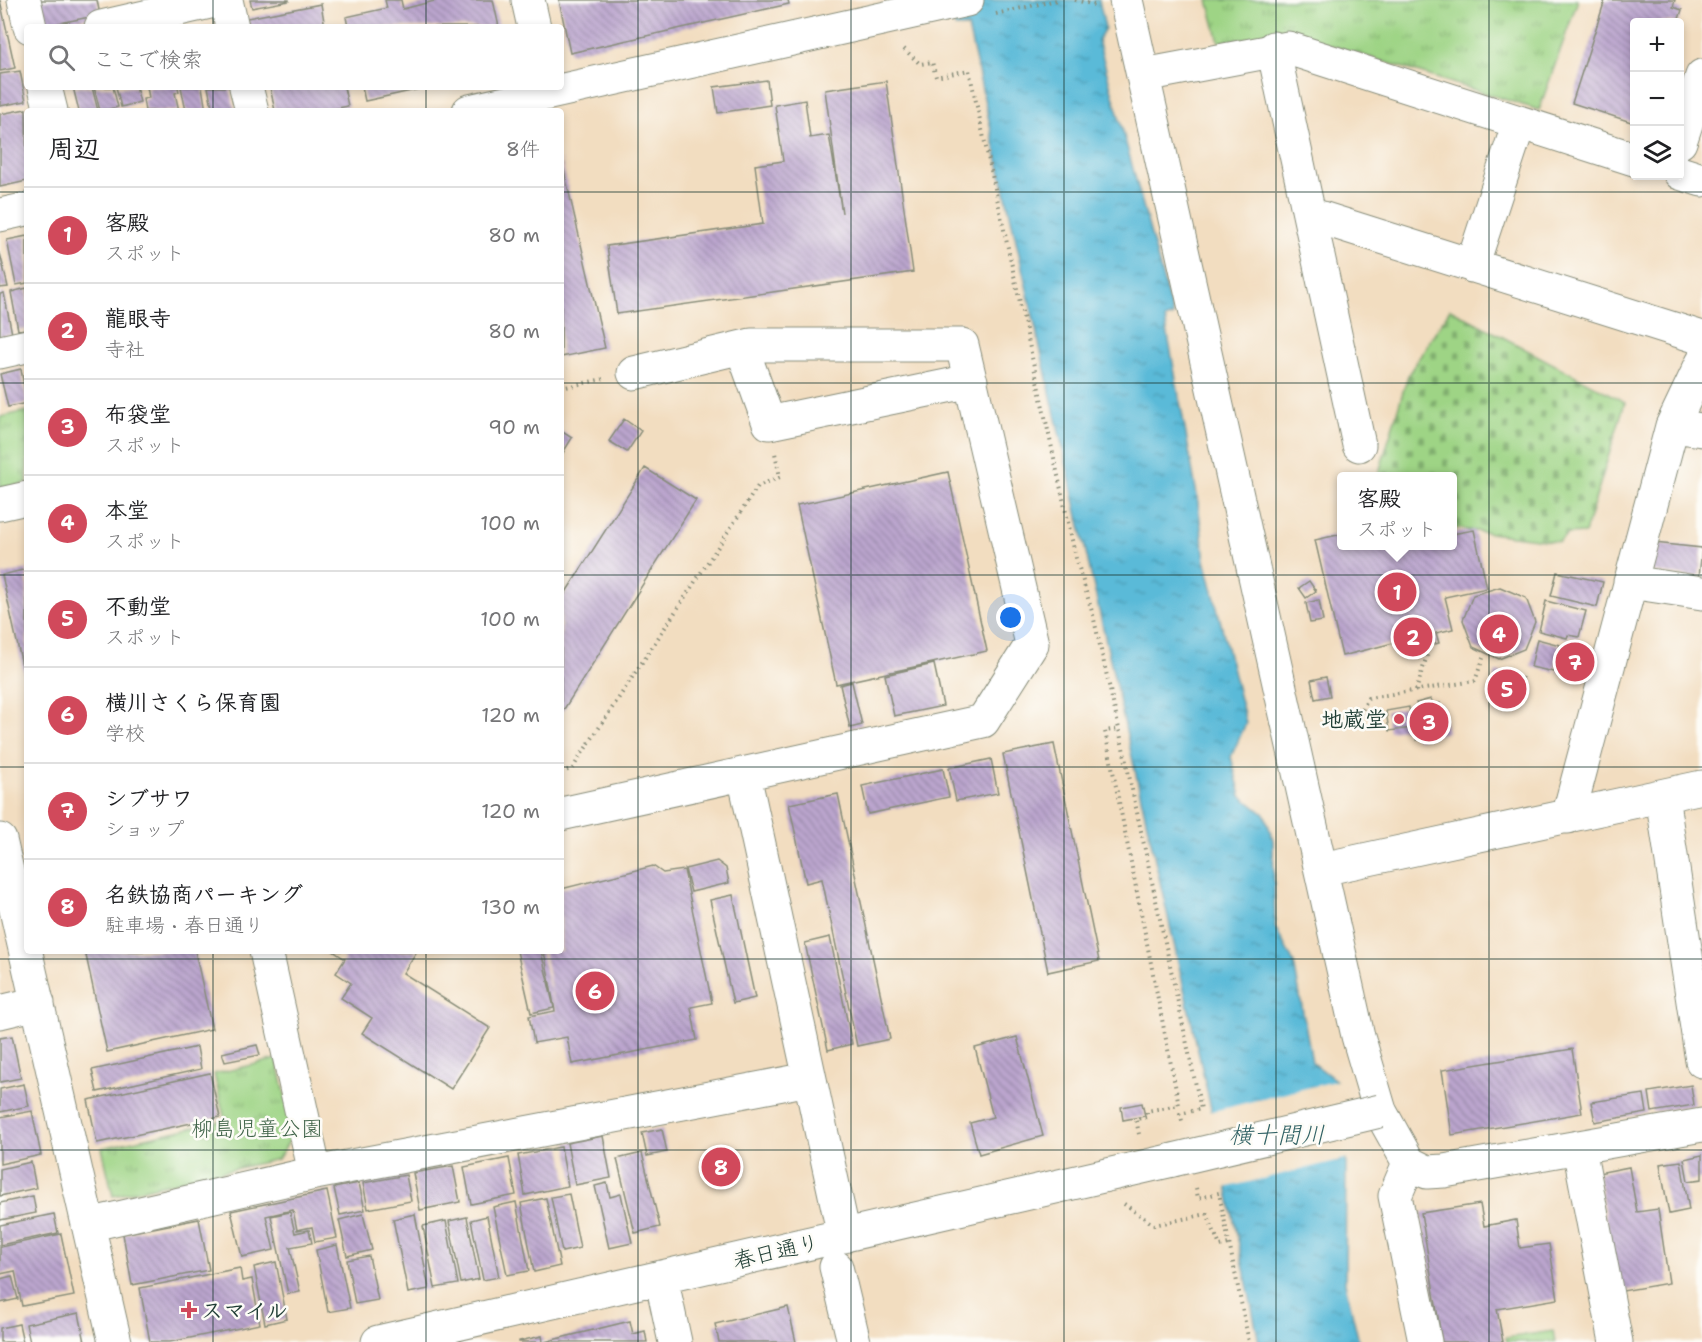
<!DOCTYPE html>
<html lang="ja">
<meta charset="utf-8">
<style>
body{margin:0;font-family:"Shantell Sans","Klee One",sans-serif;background:#f6f6f6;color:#202124}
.controls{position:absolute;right:18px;top:18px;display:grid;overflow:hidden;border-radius:6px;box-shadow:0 3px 9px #0003}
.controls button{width:54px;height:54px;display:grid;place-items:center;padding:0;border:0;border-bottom:2px solid #e0e0e0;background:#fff;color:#202124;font:30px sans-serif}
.you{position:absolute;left:1011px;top:618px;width:21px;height:21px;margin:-15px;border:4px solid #fff;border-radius:50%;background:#1a73e8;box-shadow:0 0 0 9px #1a73e833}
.badge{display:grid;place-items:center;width:39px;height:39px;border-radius:50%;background:#d1495b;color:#fff;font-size:20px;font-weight:700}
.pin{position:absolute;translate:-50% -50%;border:3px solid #fff;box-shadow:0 2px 6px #0006}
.popup{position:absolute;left:1337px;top:472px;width:120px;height:78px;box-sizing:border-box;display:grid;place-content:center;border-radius:6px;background:#fff;filter:drop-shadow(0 2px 4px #0005);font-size:20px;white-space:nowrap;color:#757577}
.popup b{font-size:22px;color:#202124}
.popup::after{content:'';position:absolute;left:50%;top:100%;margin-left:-12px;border:12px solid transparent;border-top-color:#fff}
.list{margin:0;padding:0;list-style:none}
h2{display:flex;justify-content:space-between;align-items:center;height:78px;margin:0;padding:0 24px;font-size:26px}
h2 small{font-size:20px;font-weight:400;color:#757577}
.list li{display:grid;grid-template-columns:39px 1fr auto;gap:18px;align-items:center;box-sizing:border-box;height:96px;padding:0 24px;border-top:2px solid #e0e0e0}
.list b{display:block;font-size:22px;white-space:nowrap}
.list p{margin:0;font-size:20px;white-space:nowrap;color:#757577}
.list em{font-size:20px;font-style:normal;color:#757577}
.icon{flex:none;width:33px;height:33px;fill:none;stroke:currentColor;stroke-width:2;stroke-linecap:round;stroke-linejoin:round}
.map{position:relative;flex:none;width:1702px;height:1342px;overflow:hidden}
.search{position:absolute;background:#fff;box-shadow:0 3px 9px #0003;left:24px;top:24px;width:540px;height:66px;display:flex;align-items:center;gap:15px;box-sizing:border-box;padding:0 21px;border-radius:6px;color:#757577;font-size:22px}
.panel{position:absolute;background:#fff;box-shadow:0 3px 9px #0003;left:24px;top:108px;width:540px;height:846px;border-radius:6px}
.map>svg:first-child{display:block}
.grass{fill:url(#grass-tufts);stroke:#5e885c;stroke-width:1.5}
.cemetery{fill:url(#cemetery-stones);stroke:#5e885c;stroke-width:1.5}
.water{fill:url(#water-ripples);stroke:#3c7c86;stroke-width:1.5}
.pier{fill:#f2ddc0}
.building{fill:url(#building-back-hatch)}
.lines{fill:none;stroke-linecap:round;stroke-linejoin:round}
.minor-casing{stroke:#888d7a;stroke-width:35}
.path{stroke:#888d7a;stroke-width:4;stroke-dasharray:1.5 4.5;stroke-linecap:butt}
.minor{stroke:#fff;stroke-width:33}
.minor-bridge-casing{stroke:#888d7a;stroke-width:35;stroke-linecap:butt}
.minor-bridge{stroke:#fff;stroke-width:33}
.grid{fill:none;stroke:#1f3d34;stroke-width:1.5;stroke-opacity:0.55}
.poi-dot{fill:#d1495b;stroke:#fdfcf7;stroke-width:2}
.labels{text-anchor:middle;stroke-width:5;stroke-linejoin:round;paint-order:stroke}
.poi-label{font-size:22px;font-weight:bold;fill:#1f3d34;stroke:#fdfcf7;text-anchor:end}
.park-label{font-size:22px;fill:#3f6348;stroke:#fdfcf7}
.street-label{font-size:22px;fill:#1f3d34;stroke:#fdfcf7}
.water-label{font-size:24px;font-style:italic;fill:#316265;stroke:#fdfcf7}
</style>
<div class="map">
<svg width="1702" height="1342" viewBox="0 0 1702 1342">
<defs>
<pattern id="grass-tufts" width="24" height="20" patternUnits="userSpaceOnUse" patternTransform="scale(1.5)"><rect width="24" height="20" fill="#9ed485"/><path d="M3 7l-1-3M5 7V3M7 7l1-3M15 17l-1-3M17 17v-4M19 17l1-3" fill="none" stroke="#80ad6e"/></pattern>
<pattern id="cemetery-stones" width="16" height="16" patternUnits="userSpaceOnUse" patternTransform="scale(1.5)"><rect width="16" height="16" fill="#9ed485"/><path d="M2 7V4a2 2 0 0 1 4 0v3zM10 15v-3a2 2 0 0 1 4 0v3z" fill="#80ad6e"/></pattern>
<pattern id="water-ripples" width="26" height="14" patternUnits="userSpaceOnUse" patternTransform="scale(1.5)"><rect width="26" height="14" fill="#5abad8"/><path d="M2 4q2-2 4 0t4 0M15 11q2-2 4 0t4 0" fill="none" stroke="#4a98b0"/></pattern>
<pattern id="building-back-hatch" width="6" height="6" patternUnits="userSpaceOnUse" patternTransform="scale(1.5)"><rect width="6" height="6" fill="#bba5ce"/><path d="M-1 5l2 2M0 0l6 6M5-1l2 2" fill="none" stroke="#9788a8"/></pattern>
</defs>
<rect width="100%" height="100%" fill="#fdfcf7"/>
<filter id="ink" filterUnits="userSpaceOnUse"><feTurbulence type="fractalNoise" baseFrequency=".0167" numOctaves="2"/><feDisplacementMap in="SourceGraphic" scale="12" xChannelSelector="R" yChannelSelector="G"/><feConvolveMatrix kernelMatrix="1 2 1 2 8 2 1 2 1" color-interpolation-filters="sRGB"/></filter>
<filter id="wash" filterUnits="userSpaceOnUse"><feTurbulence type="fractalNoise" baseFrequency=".008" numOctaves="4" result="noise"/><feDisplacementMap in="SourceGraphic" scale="24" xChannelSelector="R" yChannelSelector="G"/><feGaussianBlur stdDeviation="1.35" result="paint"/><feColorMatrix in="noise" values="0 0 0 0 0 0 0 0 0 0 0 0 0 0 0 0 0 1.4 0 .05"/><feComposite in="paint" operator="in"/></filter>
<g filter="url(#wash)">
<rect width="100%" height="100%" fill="#f2ddc0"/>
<path class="grass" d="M1208,0H1578L1539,110L1292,33L1219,42Z
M27,411V483L0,489V417Z
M277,1059L294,1133L278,1159L113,1196L102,1148L225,1120L214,1074Z
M1553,1331L1555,1342H1507L1506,1338Z"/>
<path class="cemetery" d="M1450,309L1625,402L1585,533L1567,534L1559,542L1453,528L1452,476H1378L1408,375Z"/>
<path class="water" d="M948,0H1099L1105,28L1098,40L1173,316L1165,319L1197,495L1205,560L1246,723L1231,757L1241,796L1265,815L1273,840L1275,927L1294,963L1312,1062L1343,1086L1346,1162L1345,1283L1359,1342H1259L1212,1113L968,27H955Z"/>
<path class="pier" d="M1339,1080L1346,1086L1349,1158L1224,1188H1209L1193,1116Z"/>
<g id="blocks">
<path class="building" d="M0,0L15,68L0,71Z
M39,0H97L100,15L44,26Z
M250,0H289V1L252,8Z
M385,0H401L403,9L438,0H493L499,27H348L346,17L387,8Z
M559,0H788L789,4L570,53Z
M1605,0H1675L1673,7L1682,10L1678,22H1634V123L1572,103Z
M321,4L325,27H249L247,18Z
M20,71L26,101L0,106V74Z
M767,80L770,105L718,113L714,87Z
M886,81L913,272L617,314L607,246L763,224L755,165L783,161L775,105L805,100L810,138L829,135L842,213L825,90Z
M73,87H92L98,111H79Z
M94,87H113L118,107L100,111Z
M116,87H136L140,102L121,107Z
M147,87H178L179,92L175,93L179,111H145L143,99L149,98Z
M181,87H202L206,111H186Z
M208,87H230L235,111H213Z
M270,87H344L348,106L324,111H275Z
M362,87H425V88L365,101Z
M26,109L27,181L0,187V114Z
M561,158L605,348L561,357Z
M27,236V283L16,285L7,240Z
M0,253L8,287L0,288Z
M27,288V329L18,330L11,292Z
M4,293L12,334L0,336V294Z
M21,369L27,403L8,407L0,374Z
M624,419L641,431L627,452L609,441Z
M561,431L572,438L561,456Z
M645,468L696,500L561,714V600Z
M948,472L987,651L836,684L797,505Z
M1474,530L1487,588L1445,597L1453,629L1436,633L1439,643L1408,651L1405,640L1342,656L1315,540L1342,534V546H1452V534Z
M1654,543L1702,548L1699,577L1651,572Z
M27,569V683H26L2,575Z
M1557,572L1603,582L1597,607L1551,596Z
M1309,581L1316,591L1306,598L1299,588Z
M1500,587L1526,598L1535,622L1524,649L1499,659L1473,647L1463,620L1473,595Z
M1319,600L1323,621L1310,623L1306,603Z
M1546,601L1586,611L1579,637L1568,635L1567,638L1539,631Z
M1537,639L1560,645L1554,672L1531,667Z
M1564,649L1592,656L1586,679L1558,672Z
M934,664L943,706L894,716L885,675Z
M1496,672L1523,678L1519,705L1490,699Z
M1326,677L1330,696L1315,699L1311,680Z
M852,682L862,725L850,728L840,685Z
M1431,699L1433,704L1440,703L1447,732L1417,740L1411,711L1418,709L1416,703Z
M1409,707L1412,728L1389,731L1386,711Z
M1054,744L1099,961L1048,972L1003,754Z
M991,759L998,793L956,801L949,768Z
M943,769L949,797L868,814L862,786Z
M838,794L890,1039L857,1046L822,879L806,883L789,804Z
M717,861L726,868L729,883L691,892L685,869Z
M653,866L663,873L684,870L712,1003L691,1007L697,1040L572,1064L567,1037L534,1043L529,1016L555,1011L544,951H561V889Z
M733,895L755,998L733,1003L710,900Z
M830,937L852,1044L828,1050L805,943Z
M85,951H195L212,1029L107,1052Z
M333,951H417L403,973L490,1028L451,1089L362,1033L372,1018L341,998L351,983L336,973L345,959Z
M517,951H541L554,1008L531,1013Z
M12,1036L21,1078L0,1082V1038Z
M1017,1037L1043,1136L979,1154L970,1123L993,1117L975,1048Z
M257,1045L260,1055L225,1062L222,1053Z
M197,1047L201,1069L97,1092L92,1070Z
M1572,1049L1582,1113L1452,1135L1442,1070Z
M210,1073L220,1117L97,1143L88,1100Z
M24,1084L29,1106L0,1112V1089Z
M1691,1085L1694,1105L1652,1112L1649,1092Z
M1644,1094L1647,1113L1595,1122L1591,1102Z
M1142,1103L1145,1116L1123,1120L1121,1107Z
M32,1111L41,1155L0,1164V1117Z
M662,1129L667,1152L647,1156L642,1133Z
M603,1136L611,1178L575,1185L567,1143Z
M561,1147L568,1186L525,1195L518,1155Z
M642,1153L660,1227L635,1233L617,1159Z
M1702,1155V1179L1688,1181L1684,1159Z
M509,1158L516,1195L471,1204L464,1167Z
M1681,1161L1689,1210L1669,1214L1660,1164Z
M31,1162L36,1188L0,1196V1169Z
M453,1166L460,1202L420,1210L413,1173Z
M1629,1167L1637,1212L1658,1209L1669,1283L1617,1292L1598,1173Z
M406,1175L411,1201L368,1209L363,1183Z
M359,1183L365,1210L340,1215L334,1188Z
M607,1183L610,1197L621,1194L632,1243L609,1248L595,1186Z
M327,1191L337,1238L315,1242L312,1227L297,1230L293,1210L266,1216L274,1250L242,1257L231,1211Z
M569,1194L580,1248L562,1252L551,1197Z
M33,1196L36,1213L0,1220V1203Z
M546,1198L560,1266L534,1272L521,1203Z
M516,1202L529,1271L507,1275L493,1207Z
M1480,1204L1484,1226L1516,1220L1520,1248L1549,1244L1558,1299L1497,1309L1503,1342H1442L1421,1213Z
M290,1212L295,1233L309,1230L312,1243L290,1247L300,1292L288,1294L271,1216Z
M54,1214L58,1233L0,1245V1225Z
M363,1214L372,1250L347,1256L339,1220Z
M415,1214L429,1289L408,1293L393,1219Z
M487,1216L499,1277L483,1280L471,1220Z
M467,1217L479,1279L461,1283L449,1221Z
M199,1219L209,1270L132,1285L123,1234Z
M446,1221L458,1284L435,1288L423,1226Z
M61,1234L74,1296L22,1306L15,1271L0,1274V1247Z
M337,1245L350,1308L328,1312L316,1250Z
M369,1256L378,1300L355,1304L347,1260Z
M276,1262L287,1319L265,1324L254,1267Z
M240,1268L242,1281L252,1279L260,1324L170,1342H150L140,1288Z
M12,1276L18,1299L0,1303V1279Z
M788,1307L796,1342H719L715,1324Z
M79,1313L85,1342H30L26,1324Z
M630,1321L633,1334L645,1331L647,1342H544Z
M19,1324L23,1342H0V1328Z
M542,1336L543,1342H519V1341Z"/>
</g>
</g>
<g filter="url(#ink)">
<use href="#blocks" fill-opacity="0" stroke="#888d7a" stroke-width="1.5"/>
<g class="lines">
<g class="minor-casing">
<path id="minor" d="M24,0L30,27
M226,0L232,27
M528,0L534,27
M1126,0L1358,1036L1380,1111L1409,1163L1427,1172L1444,1171L1702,1125
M101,27L219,0
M1273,48L1359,445
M1144,75L1288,48L1634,159
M45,87L51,111
M246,87L252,111
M469,111L967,0
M1680,142L1702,76
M1680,173L1702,180
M1309,214L1702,338
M0,215L27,209
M1472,266L1519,123
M742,348L769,423L971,381
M0,352L27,346
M1672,426L1702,430
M0,504L27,498
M1630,582L1702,593
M744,775L844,1236
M1662,796L1702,1061
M561,814L983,721L1032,644L962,345H751L634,373
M1568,817L1672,426L1702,363
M0,840L115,1342
M1322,869L1702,787
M266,951L315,1173
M0,1012L38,1003
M1579,1148L1616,1342
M1409,1163L1395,1196L1425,1342
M88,1225L315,1173L809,1079
M836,1267L854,1342
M661,1277L675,1342
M378,1342L1173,1160"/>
</g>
<path class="path" d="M1075,0L1094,5
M996,14L1057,0
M904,49L920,64L932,62L936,77L969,70L1076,558L1093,615L1119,729
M561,388L603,379
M1416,691L1428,652
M1320,724L1359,717L1368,698L1475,681L1483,658
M561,772L572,769L758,486L780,477L775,453
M1139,1134L1136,1119L1147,1117V1111L1179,1105L1105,731L1119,729L1201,1109L1180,1114L1183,1124
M1196,1188L1198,1198L1219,1193L1249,1342
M1124,1204L1154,1225L1207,1214L1220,1246L1229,1244"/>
<use href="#minor" class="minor"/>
<g class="minor-bridge-casing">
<path id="minor-bridge" d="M1173,1160L1380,1111"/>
</g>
<use href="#minor-bridge" class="minor-bridge"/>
</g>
</g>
<path class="grid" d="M213,0V27M426,0V27M638,0V1342M851,0V1342M1064,0V1342M1276,0V1342M1489,0V1342M213,87V111M426,87V111M0,192H27M561,192H1702M0,383H27M561,383H1702M0,575H27M561,575H1702M0,767H27M561,767H1702M213,951V1342M426,951V1342M0,959H1702M0,1150H1702"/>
<g class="poi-dot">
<circle cx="1399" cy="719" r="6"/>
<path d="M186 1301h6v6h6v6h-6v6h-6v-6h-6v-6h6z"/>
</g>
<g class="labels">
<g class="poi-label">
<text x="1387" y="727">地蔵堂</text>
<text x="201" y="1318" text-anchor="start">スマイル</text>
</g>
<g class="park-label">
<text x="257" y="1136">柳島児童公園</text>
</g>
<g class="street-label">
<text transform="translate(776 1251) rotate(-13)" y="8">春日通り</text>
</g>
<g class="water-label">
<text x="1277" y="1143">横十間川</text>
</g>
</g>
</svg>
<div class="controls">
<button>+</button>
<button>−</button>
<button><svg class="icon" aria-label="layers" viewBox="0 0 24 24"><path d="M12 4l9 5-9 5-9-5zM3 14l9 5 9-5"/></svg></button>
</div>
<div class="you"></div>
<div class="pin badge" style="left:1397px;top:592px">1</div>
<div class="popup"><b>客殿</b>スポット</div>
<div class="pin badge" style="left:1413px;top:637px">2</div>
<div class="pin badge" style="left:1429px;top:722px">3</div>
<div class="pin badge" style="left:1499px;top:634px">4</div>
<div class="pin badge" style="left:1507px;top:689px">5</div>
<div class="pin badge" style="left:595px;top:991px">6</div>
<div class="pin badge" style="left:1575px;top:662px">7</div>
<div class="pin badge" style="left:721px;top:1167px">8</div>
<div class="search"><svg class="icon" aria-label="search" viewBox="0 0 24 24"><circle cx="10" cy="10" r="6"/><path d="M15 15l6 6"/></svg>ここで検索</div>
<section class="panel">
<h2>周辺<small>8件</small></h2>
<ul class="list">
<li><span class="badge">1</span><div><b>客殿</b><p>スポット</p></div><em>80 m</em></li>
<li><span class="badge">2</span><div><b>龍眼寺</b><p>寺社</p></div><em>80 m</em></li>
<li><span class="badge">3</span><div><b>布袋堂</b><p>スポット</p></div><em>90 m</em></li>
<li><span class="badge">4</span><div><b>本堂</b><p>スポット</p></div><em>100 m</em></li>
<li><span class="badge">5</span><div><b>不動堂</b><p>スポット</p></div><em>100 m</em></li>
<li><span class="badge">6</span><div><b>横川さくら保育園</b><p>学校</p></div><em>120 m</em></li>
<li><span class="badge">7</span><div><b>シブサワ</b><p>ショップ</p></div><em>120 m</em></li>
<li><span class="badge">8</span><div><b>名鉄協商パーキング</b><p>駐車場 · 春日通り</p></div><em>130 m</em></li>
</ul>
</section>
</div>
